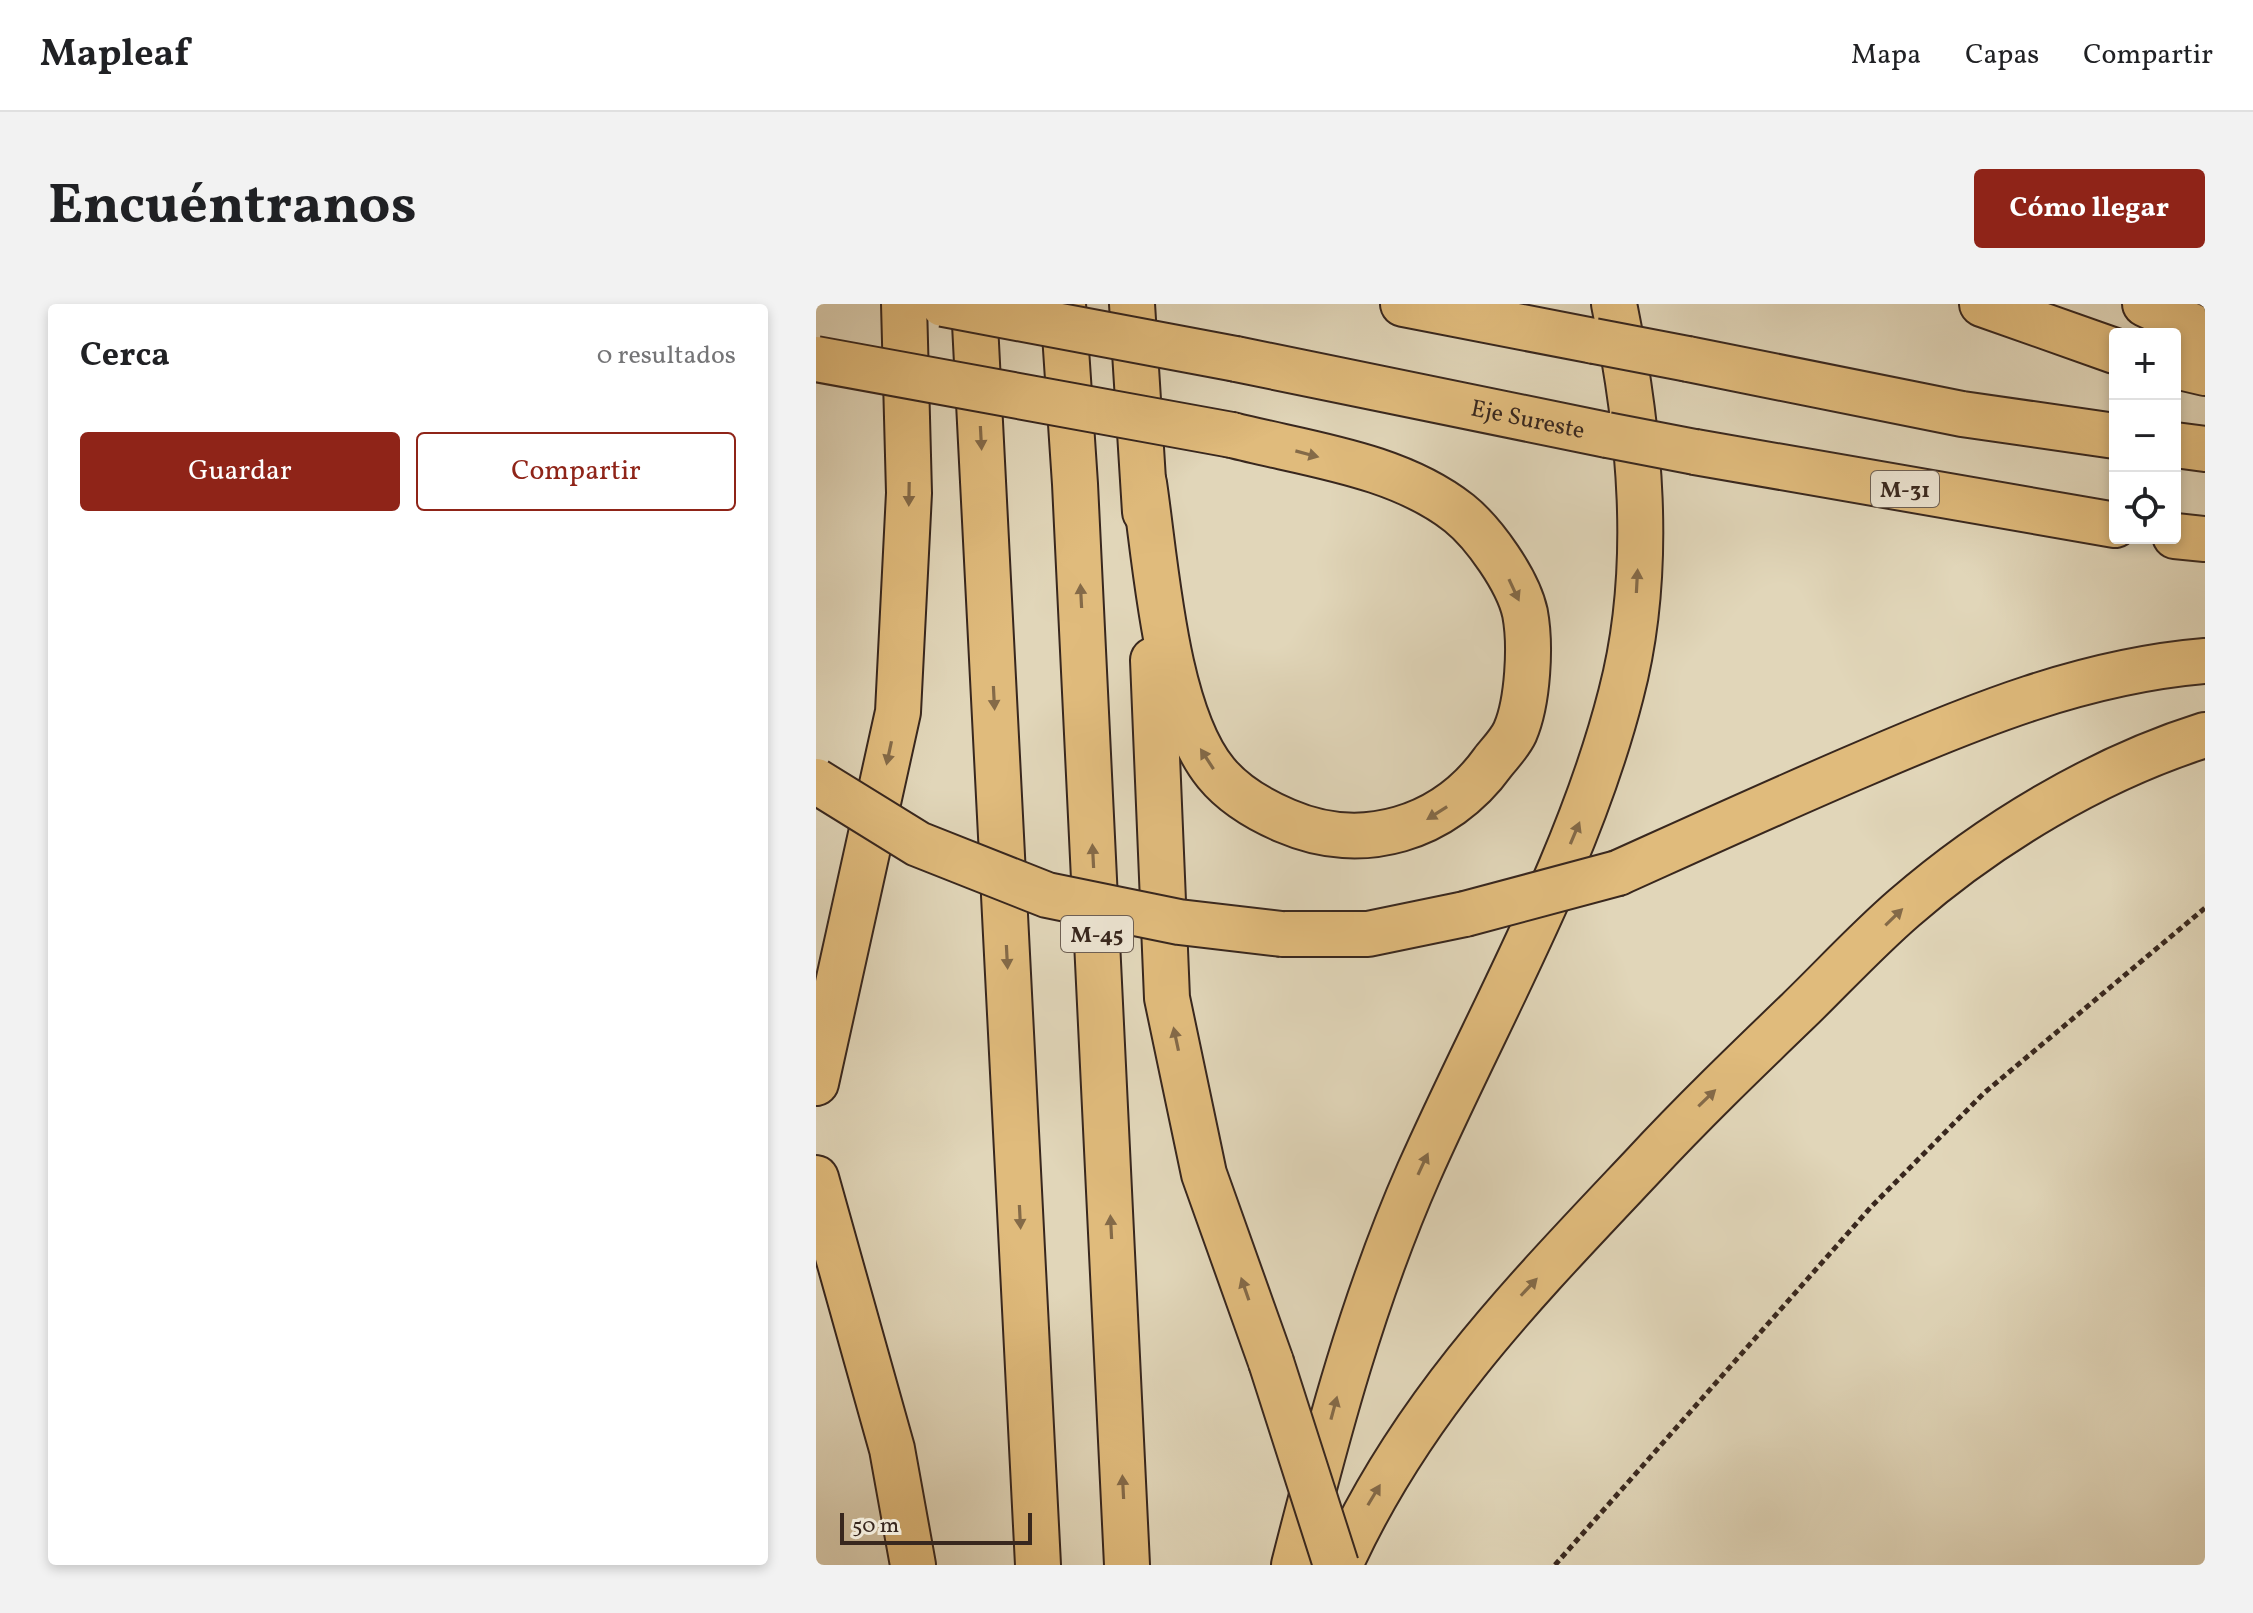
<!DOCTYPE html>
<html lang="es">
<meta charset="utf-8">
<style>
body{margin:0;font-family:Vollkorn,serif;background:#f2f2f2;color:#202124}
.controls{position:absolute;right:24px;top:24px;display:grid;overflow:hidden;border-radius:8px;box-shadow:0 4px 12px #0003}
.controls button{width:72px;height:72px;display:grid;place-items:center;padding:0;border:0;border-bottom:2px solid #e0e0e0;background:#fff;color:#202124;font:40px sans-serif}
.scale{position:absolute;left:24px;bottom:20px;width:192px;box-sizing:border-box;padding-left:8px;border:4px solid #38271e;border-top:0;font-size:22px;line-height:28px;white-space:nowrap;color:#38271e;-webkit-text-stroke:6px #ece4d2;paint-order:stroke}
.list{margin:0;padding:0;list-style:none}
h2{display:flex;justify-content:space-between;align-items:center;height:104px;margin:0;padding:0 32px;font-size:34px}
h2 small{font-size:26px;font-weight:400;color:#757577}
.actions{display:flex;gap:16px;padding:24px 32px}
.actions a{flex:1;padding:18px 0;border:2px solid #8f2418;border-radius:8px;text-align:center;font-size:28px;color:#8f2418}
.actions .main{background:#8f2418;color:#fff}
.icon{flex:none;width:44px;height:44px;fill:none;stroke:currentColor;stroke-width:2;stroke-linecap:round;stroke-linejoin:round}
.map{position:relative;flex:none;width:1389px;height:1261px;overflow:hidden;border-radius:8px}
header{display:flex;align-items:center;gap:48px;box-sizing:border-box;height:112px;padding:0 40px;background:#fff;border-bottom:2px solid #e0e0e0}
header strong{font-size:38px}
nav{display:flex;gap:44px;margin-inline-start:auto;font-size:28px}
.intro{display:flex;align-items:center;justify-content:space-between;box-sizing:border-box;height:192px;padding:0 48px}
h1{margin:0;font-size:56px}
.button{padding:20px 36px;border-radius:8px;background:#8f2418;color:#fff;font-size:28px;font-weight:700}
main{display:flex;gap:48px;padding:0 48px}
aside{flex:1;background:#fff;border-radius:8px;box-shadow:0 4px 12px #0003}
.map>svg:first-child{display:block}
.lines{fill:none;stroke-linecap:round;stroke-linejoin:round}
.highway-casing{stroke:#38271e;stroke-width:48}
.path{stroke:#38271e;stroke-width:5;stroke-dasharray:6 4;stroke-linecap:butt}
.highway{stroke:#e0bb7c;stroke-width:44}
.highway-bridge-casing{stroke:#38271e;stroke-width:48;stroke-linecap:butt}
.highway-bridge{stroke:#e0bb7c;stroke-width:44}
.oneway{fill:#846a48}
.labels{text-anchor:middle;stroke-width:6;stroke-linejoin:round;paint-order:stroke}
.shield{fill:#ece4d2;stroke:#6e6054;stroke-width:2}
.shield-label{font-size:22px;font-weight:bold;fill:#38271e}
.street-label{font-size:24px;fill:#38271e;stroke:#ece4d2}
</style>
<header>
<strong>Mapleaf</strong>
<nav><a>Mapa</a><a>Capas</a><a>Compartir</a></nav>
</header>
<div class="intro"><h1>Encuéntranos</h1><a class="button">Cómo llegar</a></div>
<main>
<aside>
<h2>Cerca<small>0 resultados</small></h2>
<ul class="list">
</ul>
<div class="actions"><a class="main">Guardar</a><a>Compartir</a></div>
</aside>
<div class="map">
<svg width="1389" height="1261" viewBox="0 0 1389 1261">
<rect width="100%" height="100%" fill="#e1d6b9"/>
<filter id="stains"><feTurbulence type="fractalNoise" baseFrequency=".0025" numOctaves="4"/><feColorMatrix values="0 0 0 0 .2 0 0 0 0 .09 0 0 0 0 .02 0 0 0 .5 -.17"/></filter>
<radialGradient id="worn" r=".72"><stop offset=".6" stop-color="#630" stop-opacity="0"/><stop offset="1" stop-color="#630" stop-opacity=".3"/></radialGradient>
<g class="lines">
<g class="highway-casing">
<g id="highway">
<path d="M158,0L222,1261"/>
<path d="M247,0L259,180L311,1261"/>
<path d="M316,0L329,208"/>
<path d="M587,0L778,37"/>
<path d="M1166,0L1299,47"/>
<path d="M1329,0L1389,28"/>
<path id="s1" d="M420,55L791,131"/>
<path d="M872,55L1146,110L1299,132"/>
<path d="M1359,62L1389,69"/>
<path d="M1359,141L1389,145"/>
<path d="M879,148L1299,221"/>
<path d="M328,179C340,259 349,407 400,469C418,491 444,506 470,517C546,550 629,525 677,458C684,449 694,439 699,428C712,398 715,341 709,309C702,277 668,229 643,209C581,160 490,150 416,131"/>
<path d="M1359,232L1389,235"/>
<path d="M337,356L351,694L388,870L455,1058"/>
<path d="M802,569C884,532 965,495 1047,460C1158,412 1268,367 1389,357"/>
<path d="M466,630H552L649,610"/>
<path d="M0,779L82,408L93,189L88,0"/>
<path d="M0,874L76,1145L97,1261"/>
<path d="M478,1261C512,1127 547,995 603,868C673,710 762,558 805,390C838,264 824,126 798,0"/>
<path d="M524,1261C596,1102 708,988 826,863C876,809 929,758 982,707C1017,673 1051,636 1088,604C1173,530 1281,465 1389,431"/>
</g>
</g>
<path class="path" d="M739,1261L1055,903L1168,789L1389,604"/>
<use href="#highway" class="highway"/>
<g class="highway-bridge-casing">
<path id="highway-bridge" d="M127,0L420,55
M778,37L872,55
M0,55L416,131
M791,131L879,148
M0,477L102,540L231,591L363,618L466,630
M649,610L802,569
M455,1058L520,1261"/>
</g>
<use href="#highway-bridge" class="highway-bridge"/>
</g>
<defs><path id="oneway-solid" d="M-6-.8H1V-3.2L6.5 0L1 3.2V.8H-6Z" transform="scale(2)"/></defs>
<g class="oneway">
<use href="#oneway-solid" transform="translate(165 134) rotate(87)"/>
<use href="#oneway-solid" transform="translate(491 150) rotate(15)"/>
<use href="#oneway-solid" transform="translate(93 190) rotate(91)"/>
<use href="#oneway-solid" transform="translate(821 277) rotate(-87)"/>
<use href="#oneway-solid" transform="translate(698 286) rotate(65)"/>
<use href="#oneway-solid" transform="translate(265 292) rotate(-93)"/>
<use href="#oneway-solid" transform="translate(178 394) rotate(87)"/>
<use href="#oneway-solid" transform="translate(73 449) rotate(102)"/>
<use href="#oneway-solid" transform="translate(391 455) rotate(-123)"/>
<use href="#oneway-solid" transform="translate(621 509) rotate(148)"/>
<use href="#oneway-solid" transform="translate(759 529) rotate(-67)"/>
<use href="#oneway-solid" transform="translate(277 552) rotate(-93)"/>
<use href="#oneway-solid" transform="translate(1078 613) rotate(-44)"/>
<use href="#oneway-solid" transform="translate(191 653) rotate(87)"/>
<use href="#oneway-solid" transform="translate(360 735) rotate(-102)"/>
<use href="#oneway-solid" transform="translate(891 794) rotate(-44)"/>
<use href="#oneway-solid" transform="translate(607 860) rotate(-65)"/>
<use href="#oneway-solid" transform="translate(204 913) rotate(87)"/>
<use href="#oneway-solid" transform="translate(295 923) rotate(-93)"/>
<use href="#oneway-solid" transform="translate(713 983) rotate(-47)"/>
<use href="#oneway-solid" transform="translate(429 985) rotate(-109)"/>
<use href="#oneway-solid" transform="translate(518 1104) rotate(-75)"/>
<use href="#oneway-solid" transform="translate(307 1183) rotate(-93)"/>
<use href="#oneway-solid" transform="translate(558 1191) rotate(-59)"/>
</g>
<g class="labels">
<g class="shield">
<rect x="1055" y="167" width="68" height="36" rx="6"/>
<rect x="245" y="612" width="72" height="36" rx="6"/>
</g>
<g class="shield-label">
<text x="1089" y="193">M-31</text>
<text x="281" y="638">M-45</text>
</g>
<g class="street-label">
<text dy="8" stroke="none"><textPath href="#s1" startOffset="298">Eje Sureste</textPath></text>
</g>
</g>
<rect width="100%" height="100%" filter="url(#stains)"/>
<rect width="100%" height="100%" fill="url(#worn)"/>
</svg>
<div class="controls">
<button>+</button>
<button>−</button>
<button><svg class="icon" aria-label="locate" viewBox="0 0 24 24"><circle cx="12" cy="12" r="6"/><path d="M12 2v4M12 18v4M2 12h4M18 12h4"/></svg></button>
</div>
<div class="scale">50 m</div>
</div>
</main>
